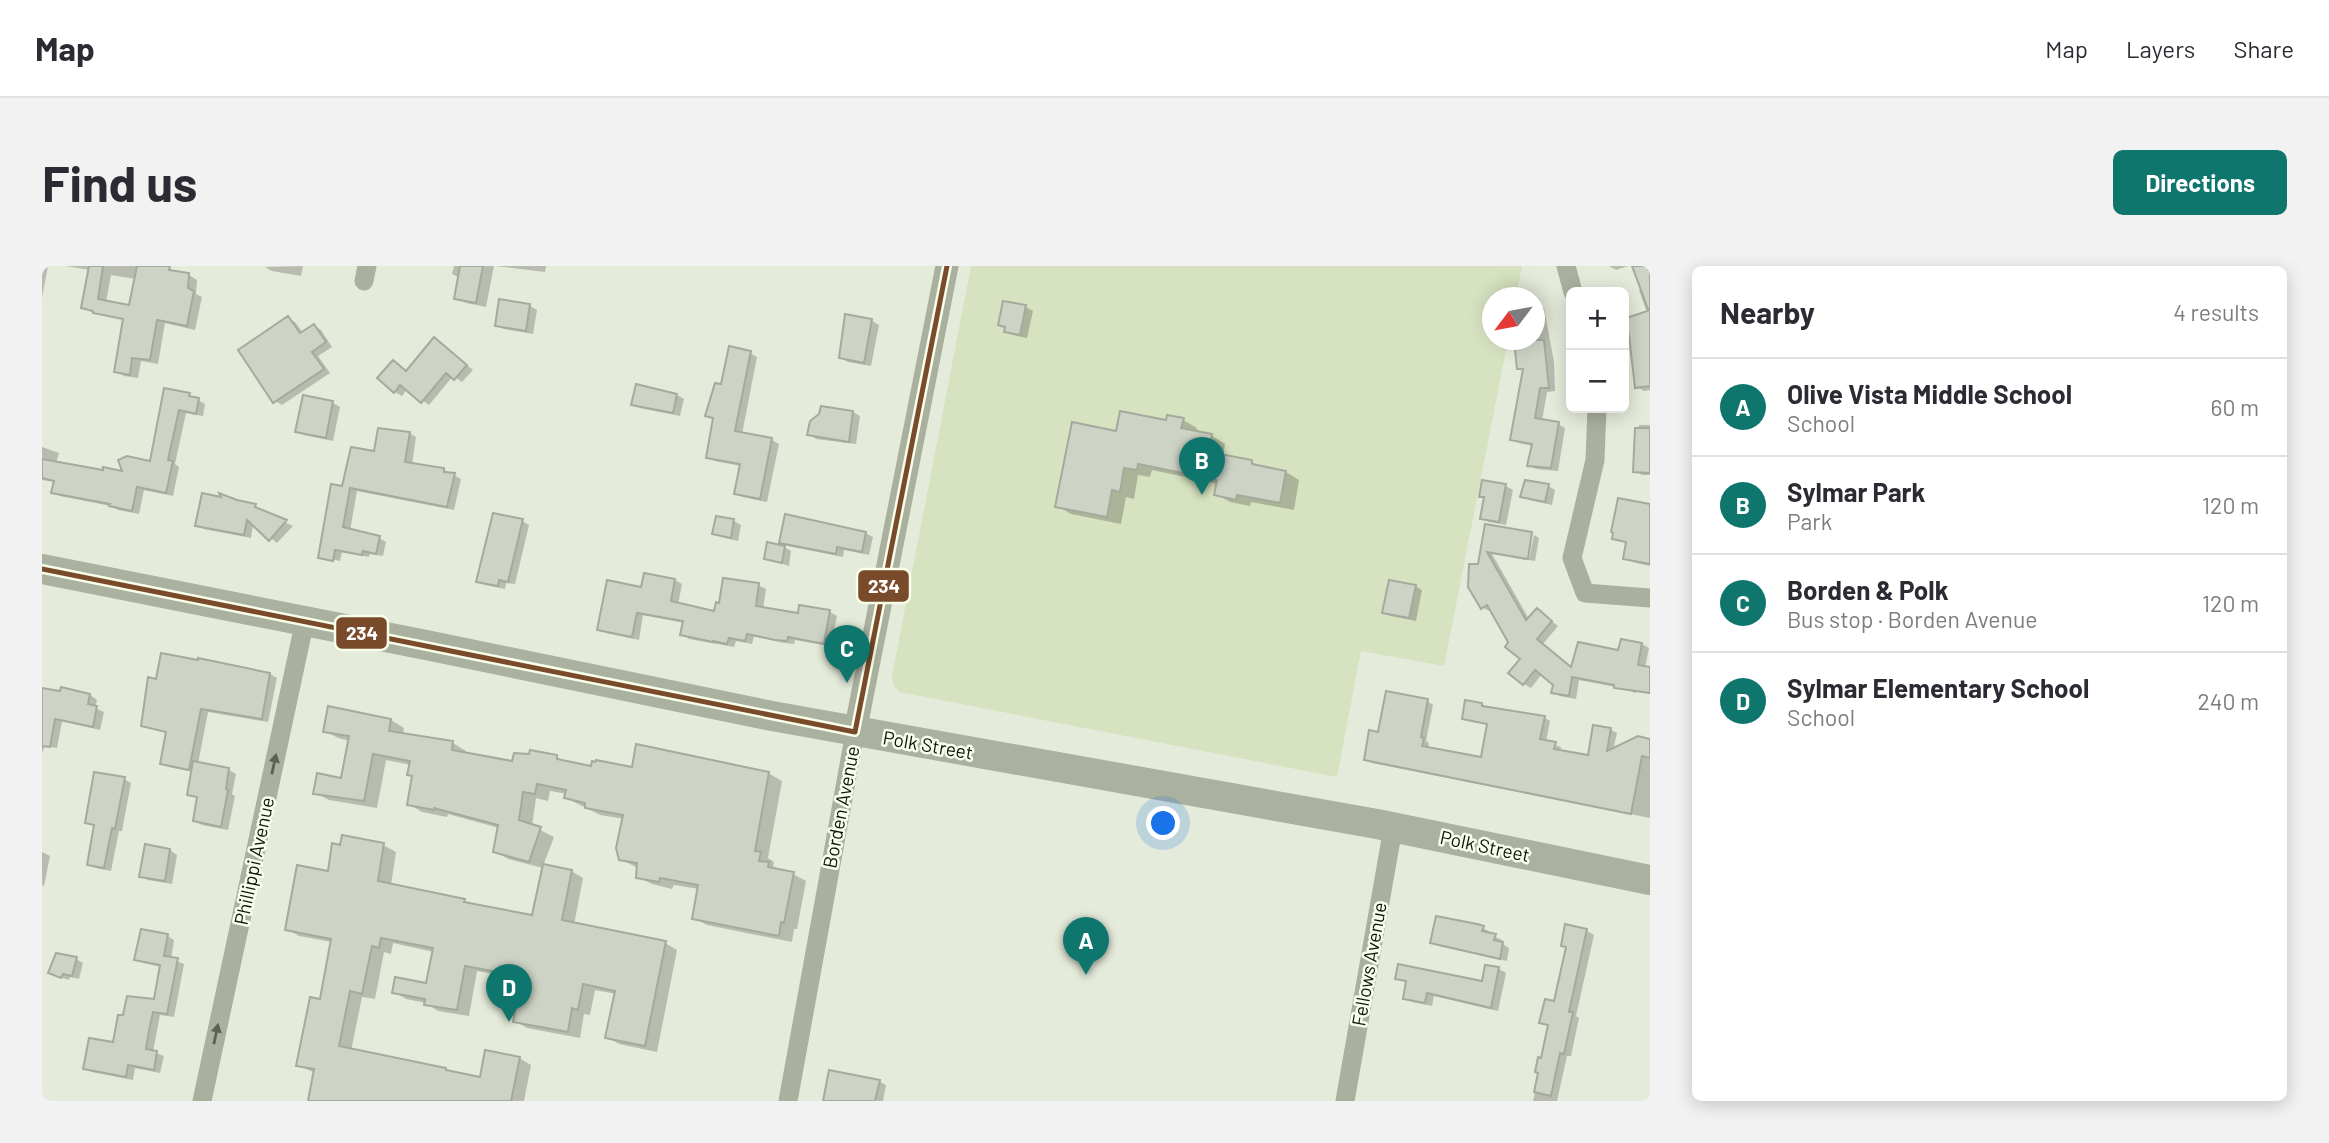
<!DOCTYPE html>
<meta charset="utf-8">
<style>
body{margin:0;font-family:Barlow,sans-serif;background:#f2f2f3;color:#2b2b33}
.controls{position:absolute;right:21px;top:21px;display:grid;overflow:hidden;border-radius:10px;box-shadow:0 4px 18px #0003}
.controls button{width:63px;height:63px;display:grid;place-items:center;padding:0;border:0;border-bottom:2px solid #e1e1e2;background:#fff;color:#2b2b33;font:35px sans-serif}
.compass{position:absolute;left:1440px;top:21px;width:63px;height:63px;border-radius:50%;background:#fff;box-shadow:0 4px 18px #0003;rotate:238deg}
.you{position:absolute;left:1122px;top:558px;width:24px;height:24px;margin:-18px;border:5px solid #fff;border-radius:50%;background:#1a73e8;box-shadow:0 0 0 10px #1a73e833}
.badge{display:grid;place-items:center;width:46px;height:46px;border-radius:50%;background:#0f766e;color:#fff;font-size:23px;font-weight:700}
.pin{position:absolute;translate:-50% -58px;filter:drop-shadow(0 2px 4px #0008)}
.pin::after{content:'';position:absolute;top:37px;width:24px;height:21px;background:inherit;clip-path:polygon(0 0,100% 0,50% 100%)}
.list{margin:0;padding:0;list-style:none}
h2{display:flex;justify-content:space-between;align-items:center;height:91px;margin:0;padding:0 28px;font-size:30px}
h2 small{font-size:23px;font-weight:400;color:#7c7c81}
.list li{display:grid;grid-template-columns:46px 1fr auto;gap:21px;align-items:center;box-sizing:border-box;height:98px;padding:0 28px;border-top:2px solid #e1e1e2}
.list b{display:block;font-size:26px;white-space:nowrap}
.list p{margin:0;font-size:23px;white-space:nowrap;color:#7c7c81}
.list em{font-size:23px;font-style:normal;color:#7c7c81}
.map{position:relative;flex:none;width:1608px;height:835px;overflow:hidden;border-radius:10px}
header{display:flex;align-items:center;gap:42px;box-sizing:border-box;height:98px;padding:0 35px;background:#fff;border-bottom:2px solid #e1e1e2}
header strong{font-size:33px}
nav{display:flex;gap:38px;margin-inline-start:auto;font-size:24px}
.intro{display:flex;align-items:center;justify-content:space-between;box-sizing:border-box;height:168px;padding:0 42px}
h1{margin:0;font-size:49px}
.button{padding:18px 32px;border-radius:10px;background:#0f766e;color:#fff;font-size:24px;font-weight:700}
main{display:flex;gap:42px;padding:0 42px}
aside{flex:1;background:#fff;border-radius:10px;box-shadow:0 4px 18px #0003}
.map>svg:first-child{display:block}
.green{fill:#d6e2c0}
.shadow{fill:#0003;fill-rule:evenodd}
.building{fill:#cdd3c5;stroke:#a5aa9d;stroke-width:2}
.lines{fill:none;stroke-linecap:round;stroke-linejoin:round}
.minor{stroke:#a9b09e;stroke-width:19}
.tertiary{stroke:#a9b09e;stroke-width:23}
.primary{stroke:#aab19e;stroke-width:30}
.bus-1-casing{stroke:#f7feea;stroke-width:10}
.bus-1{stroke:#7a4b2a;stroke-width:5}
.oneway{fill:#5c6253}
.labels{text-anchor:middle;stroke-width:5;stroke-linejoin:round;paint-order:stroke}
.street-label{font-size:19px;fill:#101408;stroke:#f7feea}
.line-badge{stroke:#f7feea;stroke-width:2.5}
.badge-label{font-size:19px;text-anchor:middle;font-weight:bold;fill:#fff}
</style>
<header>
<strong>Map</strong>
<nav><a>Map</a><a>Layers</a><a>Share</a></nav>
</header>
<div class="intro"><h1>Find us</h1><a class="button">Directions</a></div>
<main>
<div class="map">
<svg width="1608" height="835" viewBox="0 0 1608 835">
<rect width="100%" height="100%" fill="#e5ebda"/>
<path class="green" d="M929,0H1480L1474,31L1450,32V74H1466L1402,400L1319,385L1295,511L857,426L851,418L850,410Z"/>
<path class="shadow" d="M0,0H6L0,31Z
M24,0H116L147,9L155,14L154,28L160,31L153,64L123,57L116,98L99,95L96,112L82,110L74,105L82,55L60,51L89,56L90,52L50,46L41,42L48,4ZM69,9L94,13L88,41L64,36Z
M261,0L259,10L230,5L223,1Z
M412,0H452L444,41L424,37L414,32L418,12L410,8Z
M454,0H504L503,6Z
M1567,0H1586L1574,4Z
M1592,0H1608V124L1602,125L1595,121L1605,47L1597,24L1601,23Z
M962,37L984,41L991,45L985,72L971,69L958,58Z
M1492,38L1502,42L1512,96L1513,125L1505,126L1500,155L1516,158L1523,162L1516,205L1494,203L1487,199L1491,180L1477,177L1470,173L1482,105L1476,102L1474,74H1492Z
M488,40L495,44L491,68L462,63L455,59Z
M805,50L830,55L837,59L829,100L806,96L799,92Z
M246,52L253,56L261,67L272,60L279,64L290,81L276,90L288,107L240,139L233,135Z
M393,73L431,104L420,116L411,110L387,139L365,123L360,130L353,126L352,96L365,106Z
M708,87L715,91L700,168L730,174L737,178L725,236L701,231L694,227L699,200L673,195L666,191L672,154L665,150L680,120Z
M595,120L635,129L642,133L638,150L598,142L591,138Z
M124,124L147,129L163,138L161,150L144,147L133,198L137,201L131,230L102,224L97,248L76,244L69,240L18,230L11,226L13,216L0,214V181L17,187L14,197L83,208L109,197Z
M262,131L291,137L298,141L291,175L262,169L255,165Z
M780,142L811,146L818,150L814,178L774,173L767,168L779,149Z
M1141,154L1155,162L1154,167L1170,170L1183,178L1181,190L1210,196L1220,202L1244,206L1257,214L1252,244L1209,236L1208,240L1188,236L1174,228L1176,218L1110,204L1108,211L1096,209L1092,233L1084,231L1079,258L1029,248L1015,240L1076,167Z
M1597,159H1608V209H1600L1593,205Z
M367,167L374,171L370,199L402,204L419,213L412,244L315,225L308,265L337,272L344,276L341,290L328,288L327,291L300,286L298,295L283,292V294L278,291L302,222L333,187Z
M1464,220L1471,224L1464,259L1447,256L1440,252L1443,232L1439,230Z
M1506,220L1513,224L1510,239L1487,234L1480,230Z
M213,240L220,244V246L251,260L235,277L211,258L209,272L162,263L155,259Z
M1608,248V300L1590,296L1583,292L1586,278L1572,272Z
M675,252L692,255L699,259L696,275L679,271L672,267Z
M480,255L487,259L473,318L464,317L463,323L443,319L436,315Z
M1444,260L1488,268L1484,294L1450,288L1487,353L1495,344L1516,360L1501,378L1531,403L1577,386L1581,375L1600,378L1607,382L1603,402L1608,403V428L1594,425V427L1574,421L1537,414L1534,433L1518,430L1511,426L1513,418L1500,408L1489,422L1482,418L1481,393L1450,344L1447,345L1440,341L1437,300Z
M823,267L831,271L827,289L802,284L801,291L746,280L739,276Z
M1492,269L1497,272L1493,295L1487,294Z
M742,281L749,285L747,300L724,292Z
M633,314L640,318L636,339L673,347L716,319L724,323L721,343L757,349L759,341L788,346L795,350L789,380L753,374L752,378L742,377L712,370L710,378L694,375L692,381L647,373L640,368L642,357L601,349L597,374L564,367L557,363L600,323Z
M1373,320L1380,324L1374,355L1349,350L1342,346Z
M158,394L228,408L235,412L226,456L166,446L156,498L187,504L194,508L190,528L193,530L186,564L160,559L153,555L156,532L147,528L151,506L127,501L120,497L126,467L101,459L115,415L157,396Z
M0,423L20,427V423L48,429L55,434L53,442L62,446L58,464L20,455L15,482L3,480L0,487Z
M1385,435L1391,439L1384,475L1387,477L1386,483L1440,493L1447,459L1428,455L1422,452L1440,438L1446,442L1502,451L1508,455L1504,476L1519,481L1518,485L1547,491L1569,464L1575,467L1571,484L1608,475V552L1330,497L1324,493L1337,468Z
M349,454L362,462L361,469L411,477L424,485L423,488L471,497L515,491L525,497L550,502L726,507L740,515L726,592L732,596L731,601L751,608L764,615L755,663H752L750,676L665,659L652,652L657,623L632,619L630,623L610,618L596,611V602L578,593L582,553L558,549L524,532L525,528L508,525L506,535L494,532L490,560L512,571L501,600L529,605L541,612L532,659L623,677L635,684L615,786L577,778L565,771L574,728L553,724L548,749L542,748L538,772L485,762L473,755L477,735L464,728L467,711L435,705L427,750L396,745L384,737L364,733L352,726L385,719L392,686L351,677L349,688L342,686L333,733L320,731L309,785L440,813L477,792L489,799L482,835H268L273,807L256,799L279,735L290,676L257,670L245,663L287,607L341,579L354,586L349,619L422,634L432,640L491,651L501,602L466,593L453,585L457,562L406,548L405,551L380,546L367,538L372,511L369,499L344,494L335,542L287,534L273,527L300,514L308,475L296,472L283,465Z
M82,513L89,517L80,565H77L69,605L54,602L47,598L54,561L45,556Z
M128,584L135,589L130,618L106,614L99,610Z
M0,586L8,590L2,620L0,619Z
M1441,662L1448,666L1447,668L1460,674L1459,677L1467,682L1465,695L1397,680L1390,676Z
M1545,665L1552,669L1534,750L1537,752L1529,790H1525L1515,835H1491L1508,761L1499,756L1513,737L1525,681Z
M125,670L132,674L129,693L142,698L132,751L118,749L111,786L122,790L118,807L93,802L91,814L50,806L43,802L72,778L83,751L113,735L120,701L101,697L94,693Z
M34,693L41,697L37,713L28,711L27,714L15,710Z
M1445,701L1457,703L1464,707L1456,745L1392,730L1390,740L1370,736L1363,732L1365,717L1355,712L1441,717Z
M837,815L844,819L841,835H783Z"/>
<path class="building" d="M47,0H61L56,33L87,39L95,0H128L127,4L147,7L146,22L152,25L145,60L115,54L108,94L90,92L88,109L72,106L81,53L51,47V45L39,42Z
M418,0H441L434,37L412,33Z
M1590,0H1608V43H1606Z
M457,33L488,38L484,65L453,60Z
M961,35L984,39L978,69L962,66L963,61L956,59Z
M1608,44V120L1593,122L1587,69L1582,53Z
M803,48L830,53L822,97L797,92Z
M246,50L258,67L272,58L284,76L270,86L282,103L231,137L196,84Z
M392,71L425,99L412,114L404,107L379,137L358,119L352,127L335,112L351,94L364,105Z
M1472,74H1502L1507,122H1498L1493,152L1517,156L1509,202L1485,200L1490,178L1468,174L1481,103H1475Z
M687,80L709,85L693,165L730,172L718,233L692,228L698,198L664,192L671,152L663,150L673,117L679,118Z
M594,118L635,128L631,147L589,139Z
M122,122L148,127L147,130L157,132L154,148L137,144L126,194L131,195L124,227L95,221L90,245L67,240L68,238L9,227L12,215L0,212V193L61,204V201L80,205L76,194L85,190L108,195Z
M261,129L291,135L284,172L253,166Z
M779,140L811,145L807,176L765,169L768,155L777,148Z
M1078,145L1124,154L1125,149L1142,152L1139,162L1170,168L1167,186L1210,194V198L1244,205L1238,237L1195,229L1194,234L1172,229L1175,214L1096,198L1095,204L1082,202L1078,226L1070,224L1065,251L1013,241L1030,156L1074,165Z
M336,162L368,166L363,196L402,202V206L413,207L405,241L308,222L301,261L338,270L334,288L321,285L320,289L293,284L291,295L276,292L289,218L300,220L309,181L332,185Z
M1593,162H1608V207L1591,206Z
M1440,214L1464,218L1457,256L1438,253L1442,231H1437Z
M1483,214L1507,218L1503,236L1478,231Z
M160,227L179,231L177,227L195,234L214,238L213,241L245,254L227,275L205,254L202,269L153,260Z
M1576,232L1608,238V298L1581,293L1584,276L1570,273L1571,267L1569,266Z
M451,247L481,253L466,316L457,314L456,320L434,316Z
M743,248L824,266L820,286L795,281L794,288L737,277Z
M674,250L692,253L689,272L670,268Z
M1443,258L1490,266L1486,293L1445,286L1484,354L1495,342L1510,355L1495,373L1529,401L1536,376L1576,384L1579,373L1600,377L1596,399L1608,401V427L1572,422V419L1530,411L1527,430L1509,427L1511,419L1493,404L1481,419L1466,407L1478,393L1463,381L1466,376L1445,339L1439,343L1426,321L1427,298H1436Z
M725,276L743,280L740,297L722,293Z
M602,307L633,313L629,335L672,345L674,336L677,337L681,312L717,317L714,340L756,347L757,339L788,344L782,378L746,371L745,375L733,374L705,368L703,375L687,372L685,378L671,375V376L638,369L641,355L595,347L590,371L555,364L565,314L599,321Z
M1347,314L1374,319L1367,352L1340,347Z
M119,387L156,394V392L228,407L220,453L159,443L147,504L118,498L124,466L99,460L106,411L114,413Z
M19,421L48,428L46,438L55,440L51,461L13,453L8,481L0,480V422L18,425Z
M1344,425L1386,433L1379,471L1382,472L1380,480L1439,491L1445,458L1420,453L1423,434L1440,437V440L1503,450L1498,473L1514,476L1512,483L1546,489L1551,459L1569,462L1565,485L1596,470L1608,473V492L1600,490L1589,548L1322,494L1327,464L1336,466Z
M286,440L349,453L347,465L411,475L410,484L470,495L472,487L487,488L488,484L515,489V493L549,500L550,495L553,496L554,494L590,501L594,478L727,506L713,585L719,586L717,595L727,596L726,601L752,606L742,657L739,656L737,670L650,653L656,619L618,612L617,616L594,612L595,597L577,594L574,582L581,549L543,542V537L522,532L524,524L495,518L493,528L481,526L477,554L499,561L487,596L451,586L456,559L392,542V544L365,539L370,510L365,509L368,495L331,488L322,535L271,528L275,507L299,512L307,470L281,466Z
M151,495L187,502L184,523L186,524L179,561L151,555L155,531L145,529Z
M52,506L83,511L73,563L70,562L62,602L45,599L52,559L43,557Z
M300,569L342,577L336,615L423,633L422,636L490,649L501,598L530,604L520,654L624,675L603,780L563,772L573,725L541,718L536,744L530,742L526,766L471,756L475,732L462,729L466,708L423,700L415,744L382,739L383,733L350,727L353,711L384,717L391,682L339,672L337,682L330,680L320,728L308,725L297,780L404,802V804L438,811L443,784L478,791L469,835H266L272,803L254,800L268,731L278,733L289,673L243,664L255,599L286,605L290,577L298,579Z
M103,578L128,583L123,615L97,611Z
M1394,650L1435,658L1442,660L1440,665L1454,668L1452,674L1461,676L1458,693L1388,677Z
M1523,658L1545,663L1527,746H1531L1522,788L1518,787L1509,830L1492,826L1496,807L1493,806L1496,791L1499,792L1506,759L1497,757L1503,733L1512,735L1524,681L1519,680Z
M99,663L126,668L122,690L136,692L125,748L111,746L107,765L104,783L115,785L112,804L86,799L84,811L41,803L47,772L71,776L76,749H81L85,730L112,733L118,699L92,694Z
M14,687L35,691L30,710L21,708L19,712L6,707Z
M1356,698L1440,715L1443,699L1457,701L1449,742L1385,727L1383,737L1361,733L1364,715L1353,713Z
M787,804L838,814L833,835H781Z"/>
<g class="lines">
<path class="minor" d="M1524,0L1531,26
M322,15L325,0
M1555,142L1553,194L1530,292L1543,327L1608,332
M160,835L263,354
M746,835L813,466
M1303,835L1351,562"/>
<path class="tertiary" d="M813,466L905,0"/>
<path class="primary" d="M0,303L384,379L730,450L1335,558L1608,614"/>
<g class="bus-1-casing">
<path id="bus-1" d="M0,303L813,466L905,0"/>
</g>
<use href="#bus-1" class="bus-1"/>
</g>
<defs><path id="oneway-solid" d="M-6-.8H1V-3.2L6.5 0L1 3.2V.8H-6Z" transform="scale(1.75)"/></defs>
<g class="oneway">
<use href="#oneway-solid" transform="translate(232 498) rotate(-78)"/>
<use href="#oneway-solid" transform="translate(174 768) rotate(-78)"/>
</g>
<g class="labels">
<g class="street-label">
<text transform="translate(886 479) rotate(10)" y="7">Polk Street</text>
<text transform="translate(799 541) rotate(-79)" y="7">Borden Avenue</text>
<text transform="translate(1443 580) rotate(12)" y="7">Polk Street</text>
<text transform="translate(212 595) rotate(-78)" y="7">Phillippi Avenue</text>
<text transform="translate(1327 698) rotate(-80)" y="7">Fellows Avenue</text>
</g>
</g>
<g class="line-badge">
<rect x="815" y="303" width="53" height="34" rx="7" fill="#7a4b2a"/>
<rect x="293" y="350" width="53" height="34" rx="7" fill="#7a4b2a"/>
</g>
<g class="badge-label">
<text x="842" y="327">234</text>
<text x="320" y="374">234</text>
</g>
</svg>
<div class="controls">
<button>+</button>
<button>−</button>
</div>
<svg class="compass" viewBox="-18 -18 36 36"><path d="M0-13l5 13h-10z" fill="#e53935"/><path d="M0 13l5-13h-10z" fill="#7c7c81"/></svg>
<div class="you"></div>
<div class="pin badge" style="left:1044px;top:709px">A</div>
<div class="pin badge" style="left:1160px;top:229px">B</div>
<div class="pin badge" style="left:805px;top:417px">C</div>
<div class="pin badge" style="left:467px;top:756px">D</div>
</div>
<aside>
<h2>Nearby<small>4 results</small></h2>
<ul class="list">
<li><span class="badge">A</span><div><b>Olive Vista Middle School</b><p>School</p></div><em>60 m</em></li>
<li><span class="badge">B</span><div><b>Sylmar Park</b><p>Park</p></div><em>120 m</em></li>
<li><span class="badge">C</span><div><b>Borden &amp; Polk</b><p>Bus stop · Borden Avenue</p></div><em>120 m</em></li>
<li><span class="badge">D</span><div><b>Sylmar Elementary School</b><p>School</p></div><em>240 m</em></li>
</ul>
</aside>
</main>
